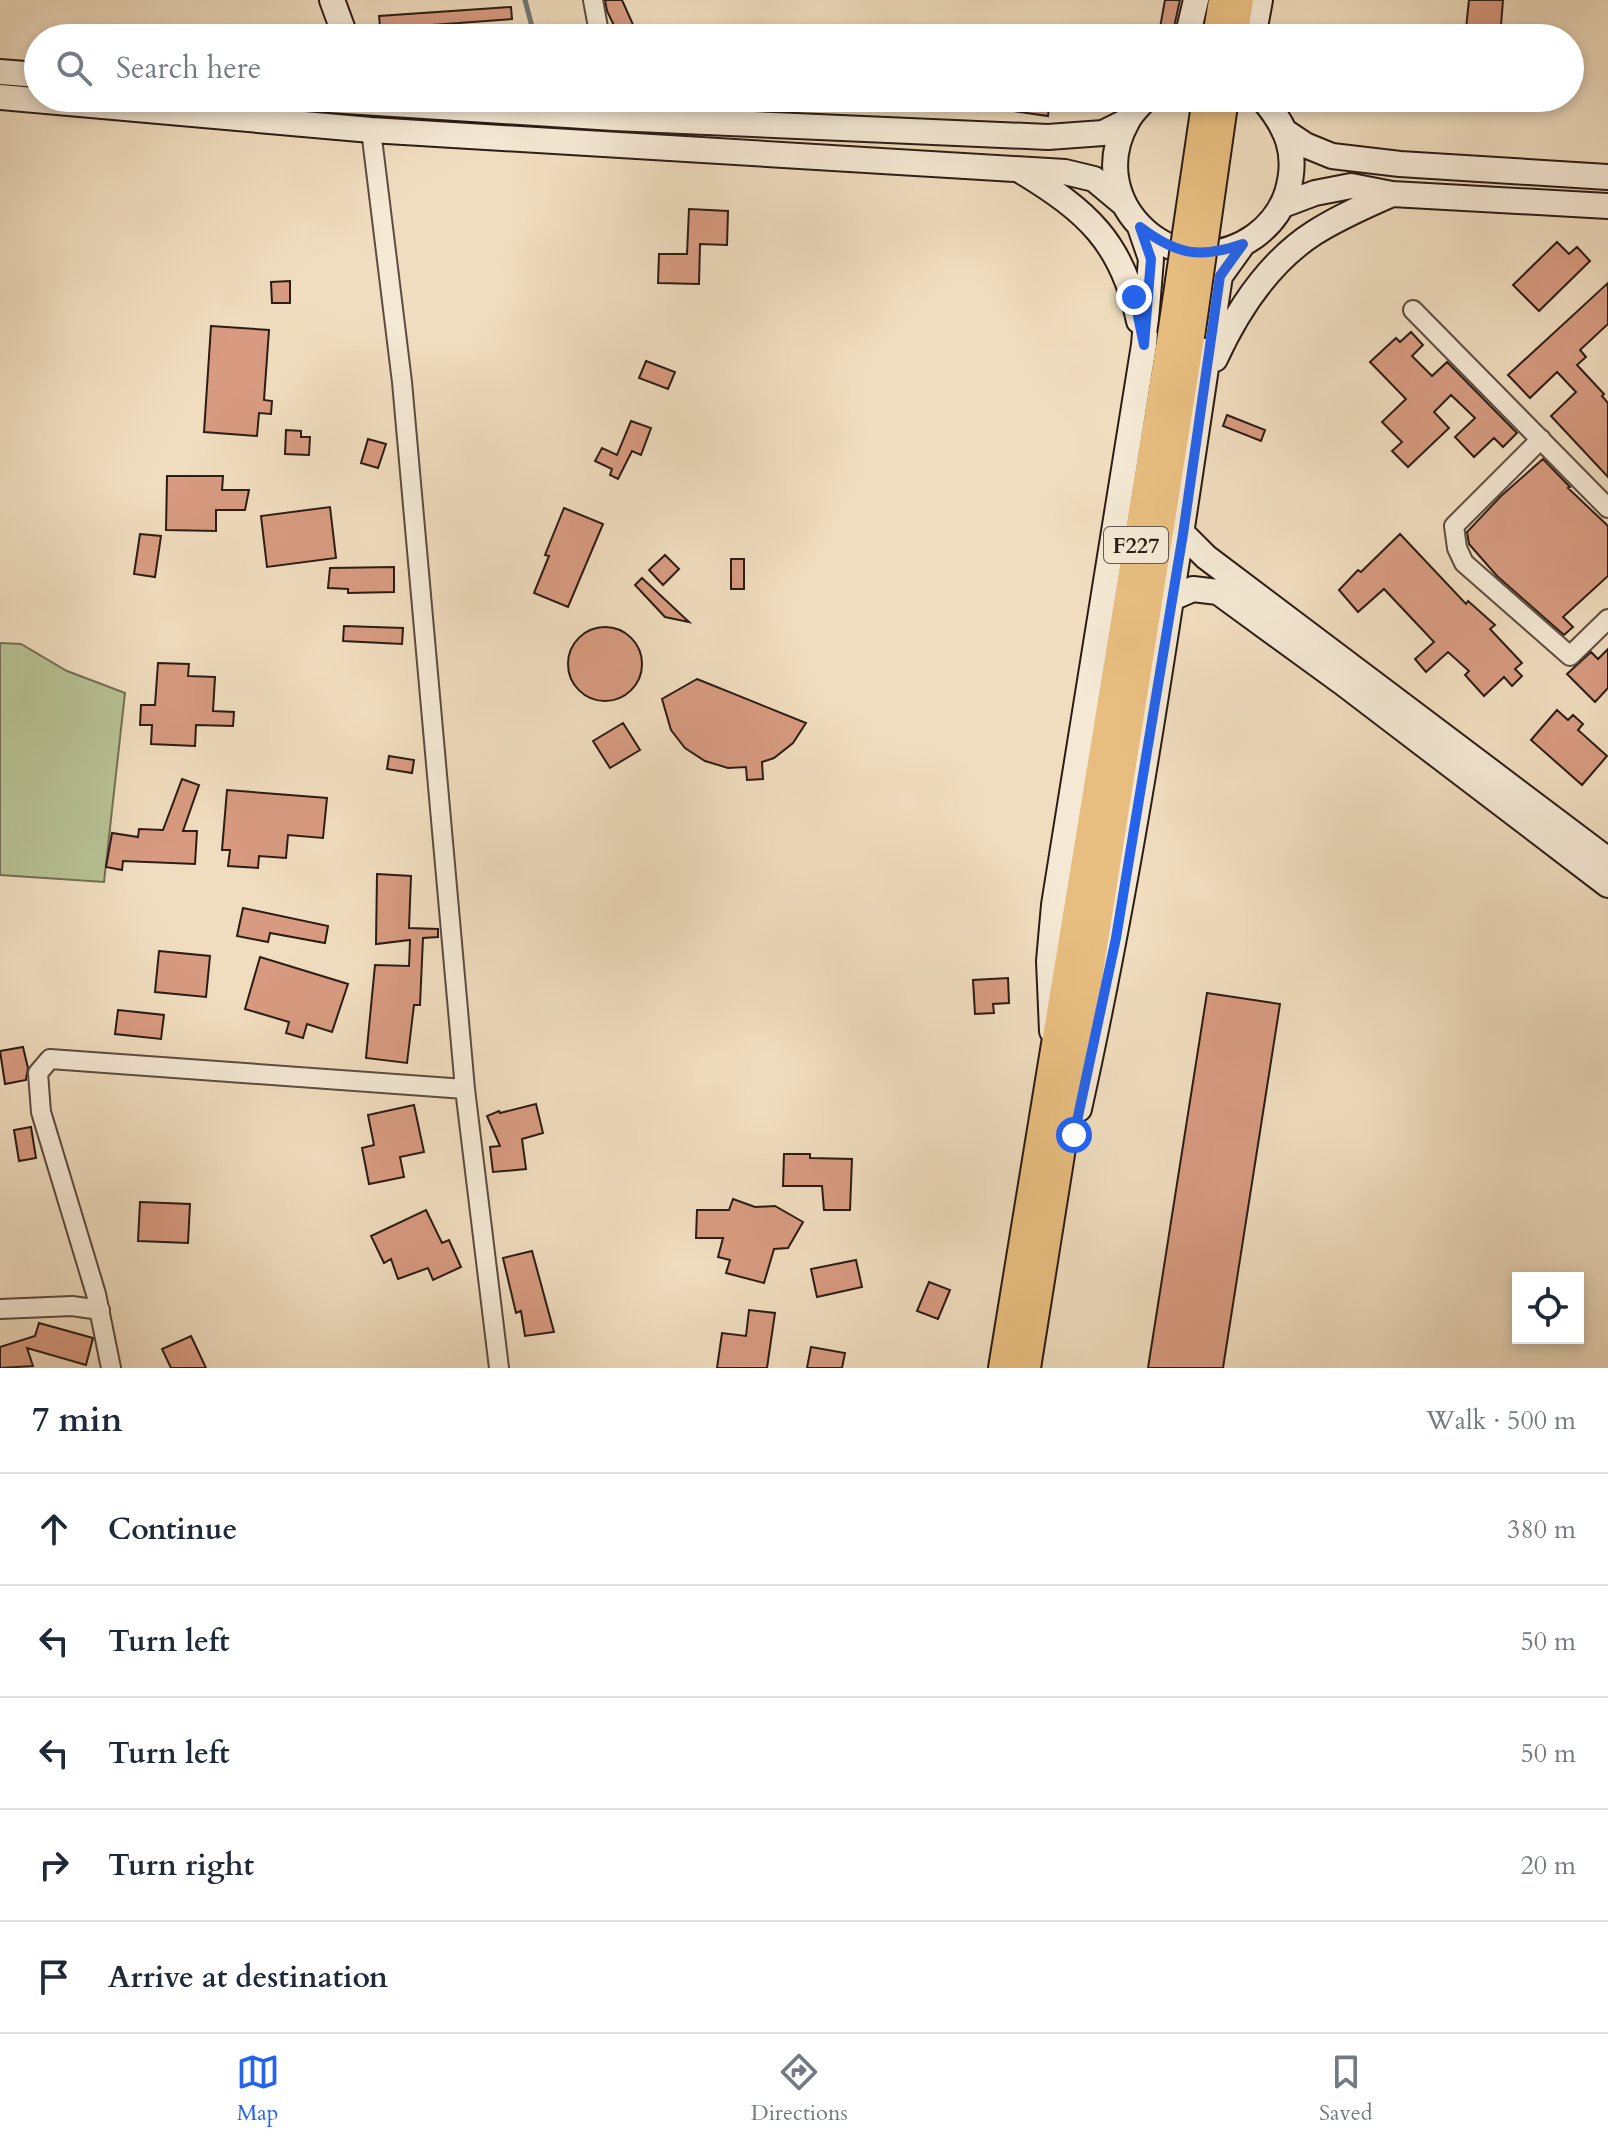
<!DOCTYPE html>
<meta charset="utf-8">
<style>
body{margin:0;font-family:Cardo,serif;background:#f2f2f3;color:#1f2937}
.controls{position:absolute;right:24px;bottom:24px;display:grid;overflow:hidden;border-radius:0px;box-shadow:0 4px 12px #0003}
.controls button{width:72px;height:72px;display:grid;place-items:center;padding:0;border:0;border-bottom:2px solid #e0e1e3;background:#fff;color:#1f2937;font:40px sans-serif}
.stop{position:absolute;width:24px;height:24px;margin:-18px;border:6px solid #2563eb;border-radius:50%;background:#fff}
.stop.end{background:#2563eb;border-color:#fff;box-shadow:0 2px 8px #0008}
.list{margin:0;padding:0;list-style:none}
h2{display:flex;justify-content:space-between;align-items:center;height:104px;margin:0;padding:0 32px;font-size:34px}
h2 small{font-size:26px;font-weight:400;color:#747a83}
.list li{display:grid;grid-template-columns:52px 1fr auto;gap:24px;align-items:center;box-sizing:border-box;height:112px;padding:0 32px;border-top:2px solid #e0e1e3}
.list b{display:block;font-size:30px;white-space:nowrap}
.list em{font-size:26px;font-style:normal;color:#747a83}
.icon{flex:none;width:44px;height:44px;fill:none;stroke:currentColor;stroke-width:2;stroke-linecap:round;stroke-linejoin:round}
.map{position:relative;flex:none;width:1608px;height:1368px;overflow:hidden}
.search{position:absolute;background:#fff;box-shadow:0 4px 12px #0003;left:24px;right:24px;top:24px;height:88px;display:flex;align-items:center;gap:20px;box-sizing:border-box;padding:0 28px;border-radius:44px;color:#747a83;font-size:30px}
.sheet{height:664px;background:#fff}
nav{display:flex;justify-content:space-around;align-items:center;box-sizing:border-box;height:112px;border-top:2px solid #e0e1e3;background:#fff;font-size:22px;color:#747a83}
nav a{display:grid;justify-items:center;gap:4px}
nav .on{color:#2563eb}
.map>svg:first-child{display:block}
.green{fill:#b7c294;stroke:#726f54;stroke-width:2}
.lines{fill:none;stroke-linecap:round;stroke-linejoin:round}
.stream{stroke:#6f7b75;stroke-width:5}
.building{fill:#d89b81;stroke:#2c1c14;stroke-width:2}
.street-casing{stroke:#5d4c3f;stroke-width:22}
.secondary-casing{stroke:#2c1c14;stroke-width:28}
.primary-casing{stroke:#2c1c14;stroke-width:30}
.street{stroke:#f5e9d5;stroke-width:18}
.secondary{stroke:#f5e9d5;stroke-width:24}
.primary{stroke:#e8be80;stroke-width:26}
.primary-bridge-casing{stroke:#2c1c14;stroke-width:30;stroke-linecap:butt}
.primary-bridge{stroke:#e8be80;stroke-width:26}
.route{stroke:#2563eb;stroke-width:10}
.labels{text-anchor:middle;stroke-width:6;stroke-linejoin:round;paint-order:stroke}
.shield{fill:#f5e9d5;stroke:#685a4e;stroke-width:2}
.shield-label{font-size:22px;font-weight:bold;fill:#2c1c14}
</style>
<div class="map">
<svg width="1608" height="1368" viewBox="0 0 1608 1368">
<rect width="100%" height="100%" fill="#f0ddbf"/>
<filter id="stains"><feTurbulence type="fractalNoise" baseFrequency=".0025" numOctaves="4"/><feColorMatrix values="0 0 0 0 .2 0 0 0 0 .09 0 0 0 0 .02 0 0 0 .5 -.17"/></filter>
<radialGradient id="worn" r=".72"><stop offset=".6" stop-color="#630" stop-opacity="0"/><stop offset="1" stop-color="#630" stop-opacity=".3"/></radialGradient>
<path class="green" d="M0,643L21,644L67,671L125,693L104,882L0,875Z"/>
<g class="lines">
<path class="stream" d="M525,0L535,38"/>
</g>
<path class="building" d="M605,0H622L639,38H620L607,11Z
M1165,0H1180L1172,36L1159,33Z
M1469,0H1503L1500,38H1465Z
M511,7L512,19L419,26L420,34L381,37L379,16Z
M1015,98H1050L1048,116L1013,111Z
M689,209L728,211L727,245L700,244L699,284L658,283L659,254H687Z
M1557,242L1569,254L1577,247L1590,261L1539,311L1513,285Z
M290,281V303H272L271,282Z
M1608,283V324L1580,350L1586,357L1577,365L1604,394L1602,396L1608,403V477L1551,416L1576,392L1557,372L1530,398L1508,375Z
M211,326L269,330L264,400L272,401L271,414L259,413L257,436L204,432Z
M1411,332L1423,345L1412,356L1432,376L1447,362L1517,433L1503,447L1494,438L1474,457L1455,437L1475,418L1451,395L1434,412L1449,428L1408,467L1392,451L1402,442L1382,422L1406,399L1370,362L1396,338L1400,342Z
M646,361L675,372L668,389L639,378Z
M1227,415L1265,430L1261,441L1223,426Z
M631,421L651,428L641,455L632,451L618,479L610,475L612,469L595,461L602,448L617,455Z
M286,430L301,431V437H310L309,455L285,454Z
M368,439L386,444L378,468L361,463Z
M1543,459L1570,487L1568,488L1608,526V576L1563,617L1573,627L1564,635L1497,576L1469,544L1467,532L1501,496Z
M167,476H223L222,490H249L245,510H216V531L166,530Z
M330,507L336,558L267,567L261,516Z
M564,508L603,524L568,607L534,593L549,556L545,555Z
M140,534L161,536L155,577L134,574Z
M1400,534L1466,604L1468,601L1495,625L1490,629L1522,663L1515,669L1522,676L1512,686L1504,677L1484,696L1465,675L1469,671L1448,652L1426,672L1415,659L1434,642L1384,589L1358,612L1339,590L1358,570L1361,572Z
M665,555L679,569L663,585L649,570Z
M731,559H744V589H731Z
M394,567V592L348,593V589L328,588L330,568Z
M642,578L689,622L665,617L635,585Z
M344,626L403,628L402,644L343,641Z
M568 664a37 37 0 1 1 74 0a37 37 0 1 1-74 0Z
M1608,649V688L1595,702L1567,674L1591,652L1598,659Z
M158,663L189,664L188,676L215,677L213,711L234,712L233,726L196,725L195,746L151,744L152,725H140L141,705H155Z
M697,679L806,723L793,743L774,758L762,762L763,779L747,780L746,767L728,768L705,761L685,748L671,730L662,699Z
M1557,710L1568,720L1573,715L1583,724L1578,730L1607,756L1582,785L1531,740Z
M623,723L640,750L610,768L593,741Z
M389,756L414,760L412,773L387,769Z
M182,779L199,785L183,831H197L195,864L123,861L122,870L106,867L112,833L138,837L139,829L163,830Z
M227,790L327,798L323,838L288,835L286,858L259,856L258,868L228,866L230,850H222Z
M377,874L411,876L409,928L438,929V937L423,938L420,1005H414L407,1063L366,1058L375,965L409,966L410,940L376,944Z
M243,908L328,926L325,943L270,933L268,942L237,936Z
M159,951L210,956L206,997L155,992Z
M260,957L348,984L332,1032L307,1024L303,1038L286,1033L289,1022L245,1009Z
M1008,978L1009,1003L993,1004L994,1013L975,1014L973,980Z
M1207,993L1280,1004L1223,1368H1148Z
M118,1010L164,1015L161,1039L115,1034Z
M23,1047L28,1068L26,1080L5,1084L0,1051Z
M536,1104L543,1133L522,1139L526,1169L493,1172L490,1147L500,1146L487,1116L499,1111L500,1113Z
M414,1105L424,1152L400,1157L404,1177L369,1184L362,1148L374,1145L368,1115Z
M31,1127L36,1158L19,1161L14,1130Z
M784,1154H810V1158L852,1159L850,1210H824L822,1186H783Z
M733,1199L755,1207L775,1206L803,1222L788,1248L774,1249L764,1283L726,1273L730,1260L718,1257L723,1238H696L697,1210H729Z
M140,1202L190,1204L188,1243L138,1241Z
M426,1210L442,1243L449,1240L461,1267L433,1280L428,1268L398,1279L391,1259L384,1263L371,1236Z
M532,1251L554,1332L525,1336L521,1311L516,1313L503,1258Z
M856,1260L862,1287L817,1297L811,1269Z
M929,1282L950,1290L938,1319L917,1311Z
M749,1310L775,1313L767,1368H717L722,1333L746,1336Z
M39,1323L93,1338L86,1365L27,1348L33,1366L0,1368V1347L35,1336Z
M191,1336L206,1368H171L162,1349Z
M811,1347L845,1353L842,1368H807Z"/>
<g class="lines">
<g class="street-casing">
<path id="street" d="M593,0L600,38
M371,130L402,382L465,1089L499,1368
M1413,310L1608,508
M1541,439L1454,526L1457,548L1464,563L1570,656L1608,619
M0,1309L72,1306L100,1310
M111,1368L96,1294L41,1112L38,1073L50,1059L465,1089"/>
</g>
<g class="secondary-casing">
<path id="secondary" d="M332,0L346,38
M1187,38L1196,0
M1253,38L1260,0
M0,72L38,75
M0,97L371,130L1065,172L1094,179L1124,204
M299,98L614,118L1048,137L1103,133L1127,121
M1146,98C1140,105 1131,113 1127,122C1081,204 1178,291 1255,236C1270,225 1281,211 1287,193C1299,154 1287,127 1262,98
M1284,131L1305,145L1332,156L1400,164L1608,177
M1021,171C1087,211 1122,242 1139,321
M1283,205L1315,193L1351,186L1392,194L1608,206
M1215,359C1237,311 1269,262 1314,233C1339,217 1365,206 1392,194
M1183,534L1206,557L1608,860
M1170,599L1193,589L1218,592L1343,683L1608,885
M1052,1031L1049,961L1054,905L1144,345L1151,259L1140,227
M1079,1109C1140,834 1177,555 1220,276L1243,244"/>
</g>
<g class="primary-casing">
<path id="primary" d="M1216,38L1222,0
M1234,38L1240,0
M1002,1368L1171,335
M1027,1368L1191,337"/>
</g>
<use href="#street" class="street"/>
<use href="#secondary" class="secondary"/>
<use href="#primary" class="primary"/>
<g class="primary-bridge-casing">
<path id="primary-bridge" d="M1171,335L1206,98
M1191,337L1225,98"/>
</g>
<use href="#primary-bridge" class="primary-bridge"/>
</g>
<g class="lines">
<path class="route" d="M1074,1135L1116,938L1183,534L1220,276L1243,244C1200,259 1177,255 1140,227L1151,259L1144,345L1134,297"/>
</g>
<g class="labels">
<rect class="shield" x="1104" y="527" width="64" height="36" rx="6"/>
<g class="shield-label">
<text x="1136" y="553">F227</text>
</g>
</g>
<rect width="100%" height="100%" filter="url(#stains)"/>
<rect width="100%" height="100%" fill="url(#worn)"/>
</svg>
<div class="controls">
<button><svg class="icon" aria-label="locate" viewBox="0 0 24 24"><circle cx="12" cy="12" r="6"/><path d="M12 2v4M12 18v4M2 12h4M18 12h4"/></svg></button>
</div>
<div class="stop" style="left:1074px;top:1135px"></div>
<div class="stop end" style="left:1134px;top:297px"></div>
<div class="search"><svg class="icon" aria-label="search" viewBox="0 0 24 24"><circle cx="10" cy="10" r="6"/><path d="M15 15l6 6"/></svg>Search here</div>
</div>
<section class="sheet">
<h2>7 min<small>Walk · 500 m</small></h2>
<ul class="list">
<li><svg class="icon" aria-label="ahead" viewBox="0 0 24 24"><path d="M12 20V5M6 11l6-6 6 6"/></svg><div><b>Continue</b></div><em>380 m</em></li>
<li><svg class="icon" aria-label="left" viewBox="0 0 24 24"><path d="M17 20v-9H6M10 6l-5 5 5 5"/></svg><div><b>Turn left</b></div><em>50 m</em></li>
<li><svg class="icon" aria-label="left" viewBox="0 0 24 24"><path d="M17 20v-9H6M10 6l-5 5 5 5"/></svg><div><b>Turn left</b></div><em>50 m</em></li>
<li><svg class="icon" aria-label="right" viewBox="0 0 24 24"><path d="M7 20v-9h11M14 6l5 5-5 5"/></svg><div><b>Turn right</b></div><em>20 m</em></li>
<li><svg class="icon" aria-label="arrive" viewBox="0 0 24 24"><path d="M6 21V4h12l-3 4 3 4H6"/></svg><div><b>Arrive at destination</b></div></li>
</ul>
</section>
<nav>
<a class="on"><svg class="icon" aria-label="map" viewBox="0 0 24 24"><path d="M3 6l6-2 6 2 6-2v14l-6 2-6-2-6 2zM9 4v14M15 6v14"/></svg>Map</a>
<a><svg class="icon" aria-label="directions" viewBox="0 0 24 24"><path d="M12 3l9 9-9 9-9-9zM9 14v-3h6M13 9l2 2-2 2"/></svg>Directions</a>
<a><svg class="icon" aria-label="saved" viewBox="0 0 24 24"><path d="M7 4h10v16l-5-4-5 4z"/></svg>Saved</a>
</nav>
